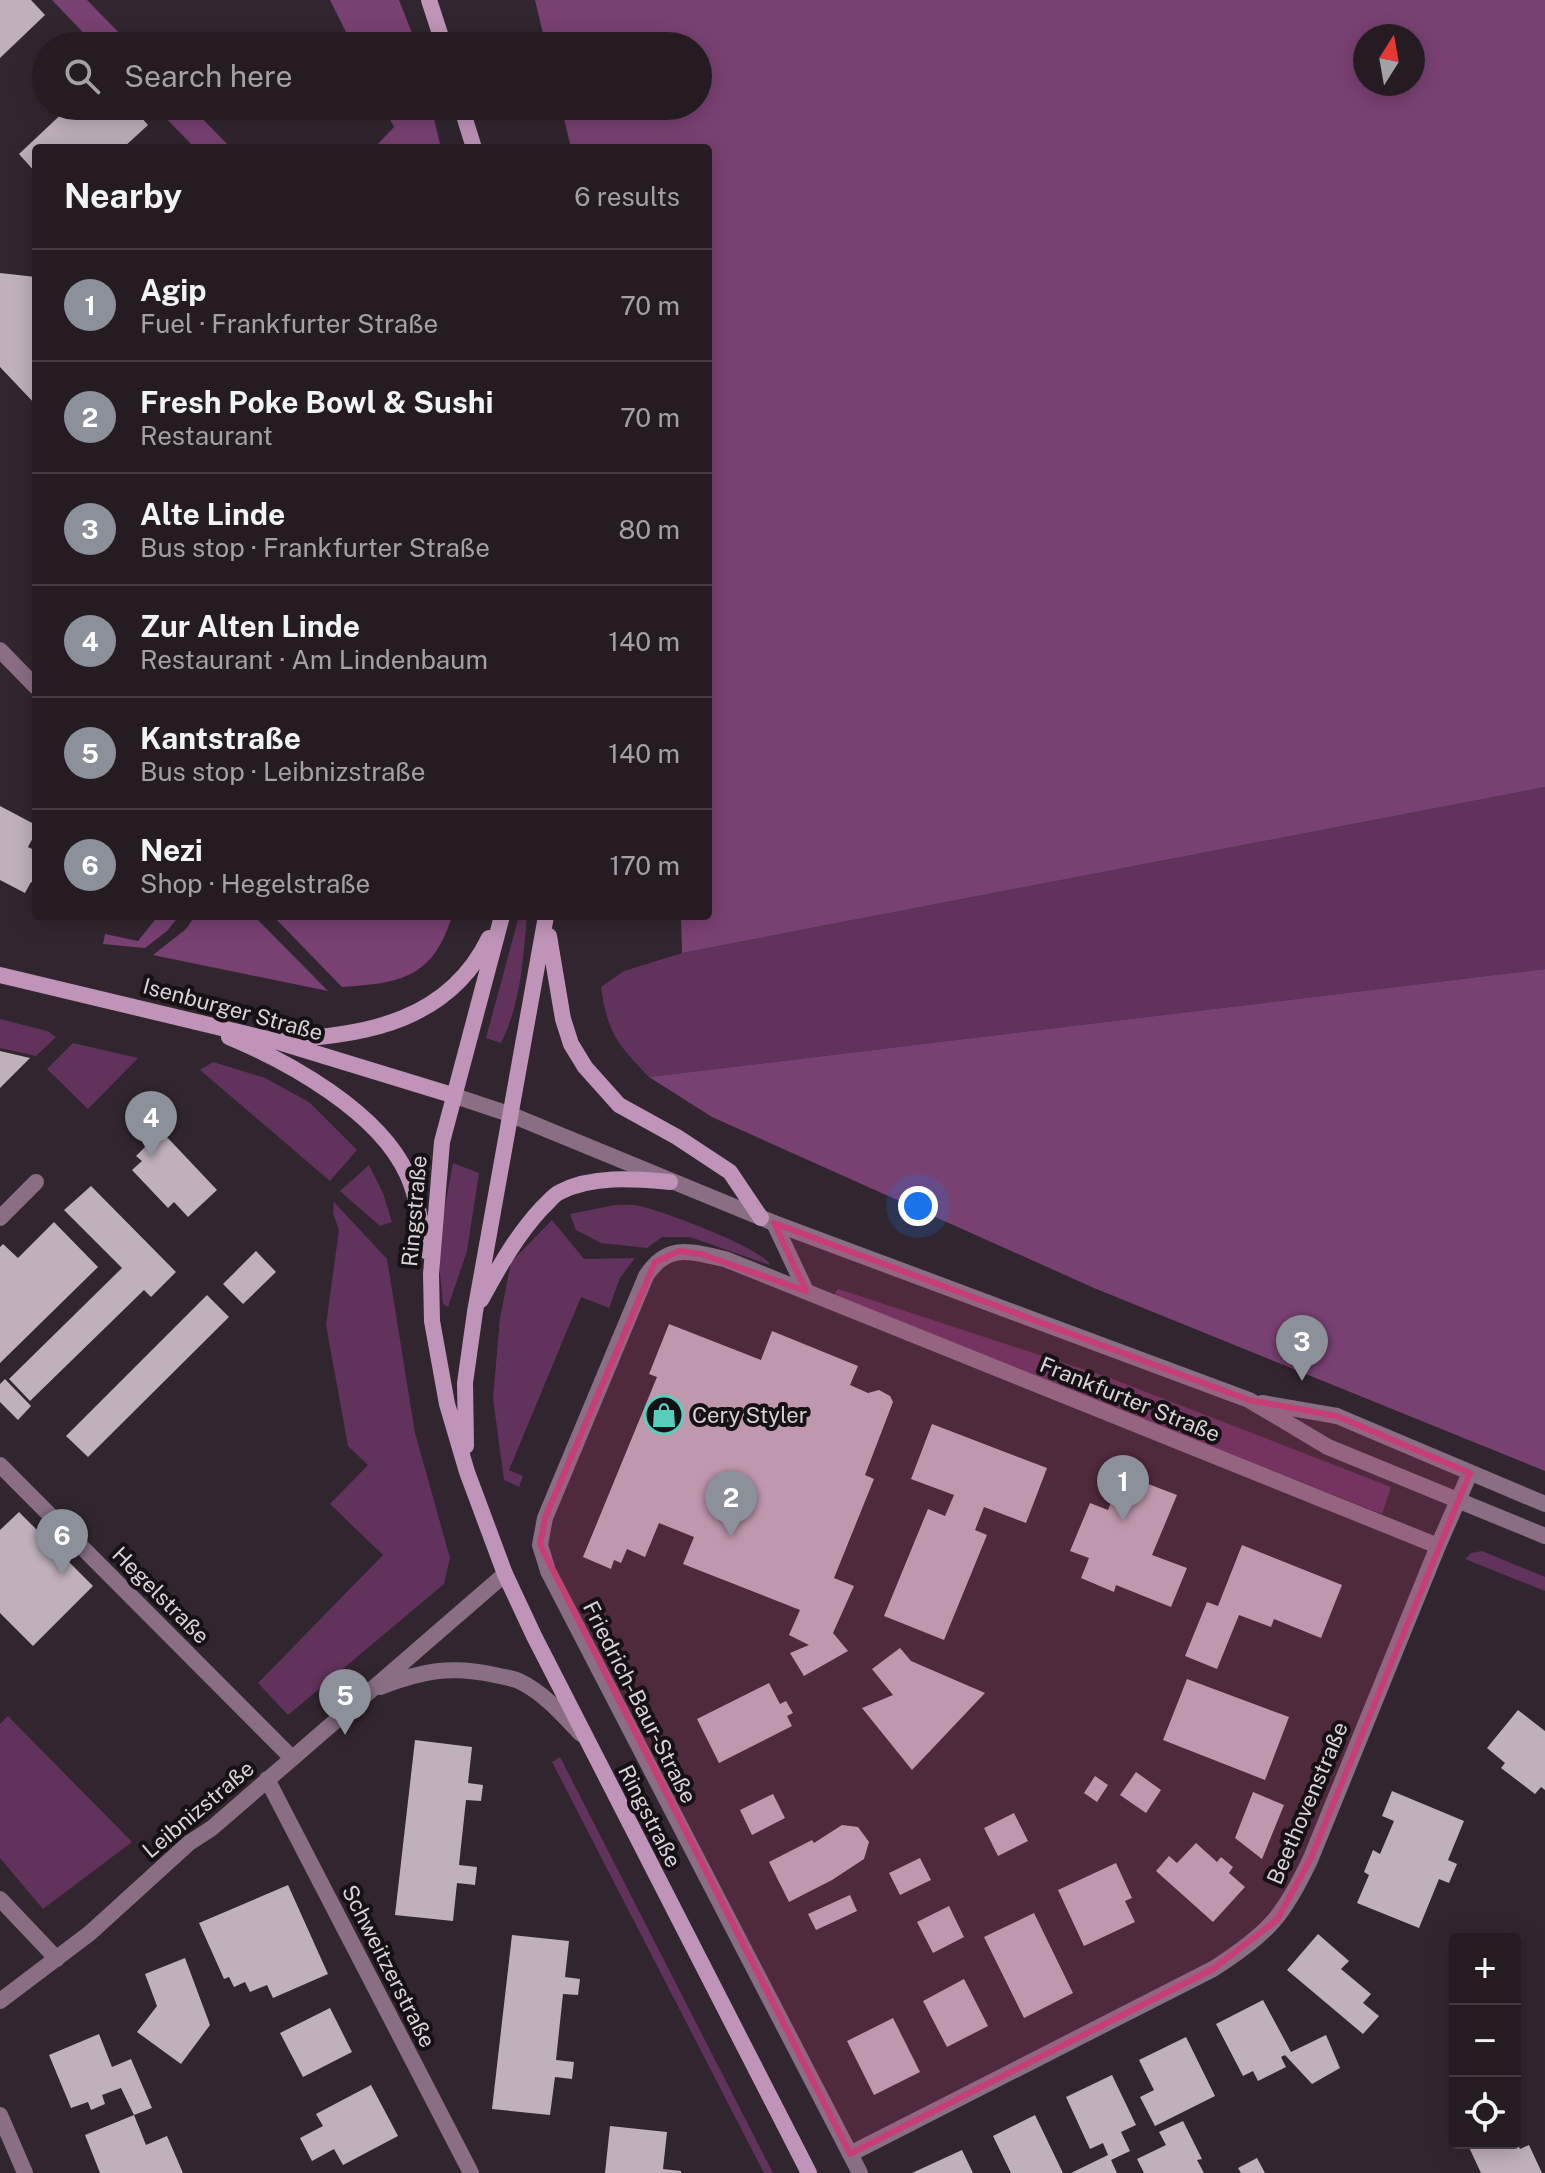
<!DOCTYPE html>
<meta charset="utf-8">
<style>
body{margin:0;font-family:"Public Sans",sans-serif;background:#312930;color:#f1f3f6}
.controls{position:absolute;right:24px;bottom:24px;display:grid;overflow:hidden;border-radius:8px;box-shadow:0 4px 20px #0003}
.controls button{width:72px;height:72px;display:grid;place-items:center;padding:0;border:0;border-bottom:2px solid #423a41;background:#251c23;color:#f1f3f6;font:40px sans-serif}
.compass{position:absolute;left:1353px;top:24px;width:72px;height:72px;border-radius:50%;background:#251c23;box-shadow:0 4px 20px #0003;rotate:11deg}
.you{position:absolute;left:918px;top:1206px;width:28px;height:28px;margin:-20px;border:6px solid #fff;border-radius:50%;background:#1a73e8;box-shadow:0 0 0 12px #1a73e833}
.badge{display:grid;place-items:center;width:52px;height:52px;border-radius:50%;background:#8c9099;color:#fff;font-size:26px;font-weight:700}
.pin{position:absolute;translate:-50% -66px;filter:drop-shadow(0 2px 4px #0008)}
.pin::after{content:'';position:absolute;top:42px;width:28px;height:24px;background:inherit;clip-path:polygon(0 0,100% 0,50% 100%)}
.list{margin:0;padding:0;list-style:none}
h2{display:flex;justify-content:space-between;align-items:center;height:104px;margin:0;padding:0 32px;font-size:34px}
h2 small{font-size:26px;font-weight:400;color:#a3a1a6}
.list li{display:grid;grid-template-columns:52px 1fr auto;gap:24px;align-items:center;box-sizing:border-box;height:112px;padding:0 32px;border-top:2px solid #423a41}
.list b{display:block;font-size:30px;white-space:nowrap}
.list p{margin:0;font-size:26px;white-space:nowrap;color:#a3a1a6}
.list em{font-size:26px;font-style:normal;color:#a3a1a6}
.icon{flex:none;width:44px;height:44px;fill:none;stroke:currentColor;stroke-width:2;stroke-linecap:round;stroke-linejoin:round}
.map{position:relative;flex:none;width:1545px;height:2173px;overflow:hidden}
.search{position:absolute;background:#251c23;box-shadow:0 4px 20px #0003;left:32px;top:32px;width:680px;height:88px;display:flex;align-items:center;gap:20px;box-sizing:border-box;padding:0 28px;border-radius:44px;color:#a3a1a6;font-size:30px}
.panel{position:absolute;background:#251c23;box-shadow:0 4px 20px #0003;left:32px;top:144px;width:680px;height:776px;border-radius:8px}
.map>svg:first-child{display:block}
.green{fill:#61325b}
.forest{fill:#794172;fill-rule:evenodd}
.building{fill:#bfb0bc}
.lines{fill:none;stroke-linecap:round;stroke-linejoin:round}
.minor{stroke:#896e84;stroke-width:16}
.tertiary{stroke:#896e84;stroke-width:16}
.secondary{stroke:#bf94b8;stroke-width:16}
.marked{fill:#c73d74;fill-opacity:0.2;stroke:#c73d74;stroke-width:6;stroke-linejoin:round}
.labels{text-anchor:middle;stroke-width:8;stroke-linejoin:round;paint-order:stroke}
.street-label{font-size:22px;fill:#d9d2d8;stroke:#161115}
.poi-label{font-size:22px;fill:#d9d2d8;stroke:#161115;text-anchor:start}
</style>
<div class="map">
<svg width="1545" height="2173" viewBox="0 0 1545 2173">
<rect width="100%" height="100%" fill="#31262f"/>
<path class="green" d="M1545,787V969L649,1077C618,1045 607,1032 601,987L624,971L682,953Z
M519,916H527C523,959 521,1003 501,1043L486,1038Z
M0,1019L47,1031L56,1037L36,1056L0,1048Z
M73,1043L138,1058L88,1109L47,1069Z
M213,1062L265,1078L309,1102L357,1150L330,1181L200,1070Z
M453,1163L479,1173L467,1251L448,1307L443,1304L439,1264L440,1232Z
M369,1165L383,1193L392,1222L380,1226L340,1191Z
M334,1202L387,1259L415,1433L450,1558L444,1584L288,1715L258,1683L383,1555L330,1504L368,1465L348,1446L326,1325L339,1230L333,1213Z
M615,1205C623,1205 632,1204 640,1206C662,1211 763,1248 770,1265L690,1237H662L647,1248L601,1243L576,1230L570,1214Z
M552,1220L584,1259L635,1258L620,1278L609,1308L581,1297L509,1470L523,1476L519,1487L504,1480L493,1398L500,1318L511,1262Z
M838,1289L1110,1378L1391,1487L1382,1514L848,1303L834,1295Z
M1482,1551L1545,1577V1591L1465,1559L1471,1553Z
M8,1716L132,1842L43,1909L0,1858V1724Z
M560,1757L773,2173H764L552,1762Z"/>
<path class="forest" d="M52,0H87L132,46H96Z
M330,0H399L417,46H353Z
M535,0H1545V787L682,953L681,916H708V148H571L561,106H698V46H546ZM1365,36H1413V84H1365Z
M154,106H190L231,148H195Z
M383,106H431L441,148H374L394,127Z
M158,916H179L167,931L145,948L103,944L105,934L138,941Z
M195,916H254L328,991L153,955L186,929Z
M273,916H452C433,978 401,983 342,987Z
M1545,969V1471L1094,1288L712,1117L649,1077Z"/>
<path class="building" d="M0,0H31L45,15L0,58Z
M70,106H131L148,125L123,148H36V173L19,154Z
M0,273L36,277V405L0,367Z
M0,806L36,825V832L28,847L36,851V885L31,882L25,893L0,880Z
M0,1051L30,1058L0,1088Z
M166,1136L217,1190L188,1217L174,1202L168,1208L132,1170L142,1161L136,1156L149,1143L153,1148Z
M91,1186L176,1272L151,1297L144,1290L30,1401L9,1379L122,1268L64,1210Z
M54,1222L98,1267L0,1363V1247L3,1244L18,1258Z
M256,1251L276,1272L243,1304L223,1284Z
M207,1295L229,1317L88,1457L66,1436Z
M669,1324L761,1360L772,1331L858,1366L850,1385L868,1393L879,1390L890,1396L893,1402L865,1475L874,1479L834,1578L854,1586L833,1633L848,1651L804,1676L790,1653L809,1645L789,1635L800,1610L683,1564L694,1537L659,1523L645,1557L627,1549L621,1563L614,1560L611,1569L583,1557L657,1377L649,1374Z
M5,1379L31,1406L18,1420L0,1402V1384Z
M932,1424L1047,1468L1026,1523L984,1507L975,1530L987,1535L944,1640L884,1616L928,1509L945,1516L954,1495L911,1479Z
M1122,1474L1177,1495L1152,1555L1187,1568L1171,1607L1116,1585L1114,1592L1081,1578L1089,1558L1070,1551L1090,1503L1108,1510Z
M19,1512L93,1586L33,1646L0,1613V1530Z
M1242,1545L1342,1585L1321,1638L1274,1619L1271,1627L1239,1615L1217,1669L1185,1656L1207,1602L1218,1606Z
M900,1648L911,1661L985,1693L912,1770L862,1708L893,1695L872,1669Z
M1187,1679L1289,1717L1265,1780L1163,1740Z
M769,1683L780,1704L786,1701L793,1713L787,1716L792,1726L719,1763L697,1719Z
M1518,1710L1545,1731V1790L1541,1787L1535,1794L1501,1768L1505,1763L1487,1748Z
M415,1740L472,1747L468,1783L483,1785L481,1801L466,1800L459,1865L477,1867L475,1885L457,1883L453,1921L395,1915Z
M1136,1772L1161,1790L1146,1813L1120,1795Z
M1095,1776L1108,1785L1097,1802L1084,1793Z
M1392,1791L1464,1821L1448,1860L1457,1864L1449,1883L1439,1879L1419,1928L1357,1903L1369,1875L1364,1872L1373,1850L1380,1854L1394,1821L1382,1816Z
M1253,1792L1284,1805L1262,1859L1235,1838Z
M773,1794L785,1818L752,1835L740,1810Z
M1014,1813L1028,1841L998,1856L984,1828Z
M842,1825L858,1827L869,1842L864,1859L832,1880L789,1902L769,1862L812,1840L814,1843Z
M1196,1843L1217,1862L1221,1857L1233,1867L1229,1873L1245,1887L1213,1922L1156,1871L1169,1856L1177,1863Z
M920,1858L931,1880L900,1895L889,1873Z
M1116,1863L1132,1898L1125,1901L1135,1922L1084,1946L1058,1890Z
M288,1885L328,1974L273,1998L267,1985L250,1992L245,1982L234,1987L229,1977L224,1979L199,1923Z
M850,1895L857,1911L816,1930L808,1914Z
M949,1906L964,1937L933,1953L917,1922Z
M1034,1913L1073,1993L1024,2018L984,1937Z
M1318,1934L1349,1961L1341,1969L1371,1994L1363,2003L1379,2016L1363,2034L1287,1970Z
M512,1935L569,1941L565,1977L580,1979L578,1995L563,1994L556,2060L574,2062L572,2079L555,2077L550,2115L492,2109Z
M185,1958L210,2025L181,2064L137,2032L157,2006L145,1974Z
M964,1979L988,2026L947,2047L923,2001Z
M1263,2000L1291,2052L1326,2035L1340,2068L1312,2084L1285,2055L1281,2057L1286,2067L1258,2081L1253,2071L1243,2076L1216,2024Z
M330,2008L352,2052L303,2077L280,2033Z
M893,2018L920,2072L874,2095L847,2041Z
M99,2034L112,2067L131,2059L152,2108L134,2115L121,2088L102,2095L105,2104L91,2110L88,2102L71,2108L49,2055Z
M1186,2037L1215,2096L1155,2126L1140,2097L1154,2090L1139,2060Z
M1112,2075L1136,2125L1121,2132L1130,2151L1111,2160L1117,2173H1071L1108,2155L1103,2143L1090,2149L1066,2097Z
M371,2085L398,2136L343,2165L334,2149L312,2161L300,2138L323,2126L316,2114Z
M134,2115L146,2145L167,2136L183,2173H100L85,2135Z
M1035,2115L1063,2173H1011L993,2136Z
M1183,2121L1202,2159L1197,2160L1204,2173H1144L1137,2159L1166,2145L1159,2132Z
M610,2126L667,2132L663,2169L681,2171V2173H605Z
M1467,2143H1517L1520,2149L1529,2145L1542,2173H1481Z
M962,2150L973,2173H912Z
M1257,2158L1265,2173H1241L1238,2168Z"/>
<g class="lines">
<path class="minor" d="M0,650L36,687
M0,1218L36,1182
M774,1223L806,1291
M0,1465L291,1757
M380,1687C421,1671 451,1665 495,1675C503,1677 512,1678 519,1681C544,1693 563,1715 581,1734
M267,1779L471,2173
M0,1899L57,1959
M0,2001L90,1933L189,1843L212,1828L505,1574
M0,2115L25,2173
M850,2154L1213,1969C1268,1934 1284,1916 1311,1858L1438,1546L1470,1473
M860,2173L548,1571L540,1545L545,1518L646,1276C668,1242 691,1252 725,1259L1438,1546"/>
<path class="tertiary" d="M452,1095L509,1114L774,1223L1249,1400L1328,1447L1545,1536
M1262,1403L1337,1416L1545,1504"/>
<path class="secondary" d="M429,0L444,46
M461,106L474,148
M502,916L442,1142L431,1274L432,1321L447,1404L467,1472L505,1574L534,1636L809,2173
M549,936L563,1019L571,1044L585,1067L619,1105L677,1137L730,1172L761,1218
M0,975L272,1040L452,1095
M229,1037C289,1062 379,1112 407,1174C418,1198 421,1226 426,1251
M286,1039C368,1036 450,1019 489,938
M481,1300C499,1267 516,1236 542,1208C548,1203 553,1195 560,1192C593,1175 635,1179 670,1182
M466,1446L465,1383L475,1312L546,916"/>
</g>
<path class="marked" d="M774,1223L1249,1400L1337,1416L1470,1473L1311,1858L1277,1920L1213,1969L850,2154L540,1545L545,1518L655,1262L679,1251L701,1254L806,1291Z"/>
<defs>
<g id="shop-ring" transform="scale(2)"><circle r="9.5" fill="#161115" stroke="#5acebd" stroke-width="1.5"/><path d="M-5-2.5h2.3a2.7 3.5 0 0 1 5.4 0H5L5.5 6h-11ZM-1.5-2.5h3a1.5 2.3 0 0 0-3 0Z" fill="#5acebd"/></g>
</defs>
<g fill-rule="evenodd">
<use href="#shop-ring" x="664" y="1415"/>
</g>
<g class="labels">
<g class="street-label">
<text transform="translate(233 1009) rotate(15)" y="8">Isenburger Straße</text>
<text transform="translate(414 1211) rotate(-85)" y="8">Ringstraße</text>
<text transform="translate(1130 1399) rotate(22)" y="8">Frankfurter Straße</text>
<text transform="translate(161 1595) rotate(45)" y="8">Hegelstraße</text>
<text transform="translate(640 1702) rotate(63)" y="8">Friedrich-Baur-Straße</text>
<text transform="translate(1307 1803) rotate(-67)" y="8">Beethovenstraße</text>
<text transform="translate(198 1809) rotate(-40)" y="8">Leibnizstraße</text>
<text transform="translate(650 1816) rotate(63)" y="8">Ringstraße</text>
<text transform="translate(389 1966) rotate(63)" y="8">Schweitzerstraße</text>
</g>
<g class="poi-label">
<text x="692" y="1423">Cery Styler</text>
</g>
</g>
</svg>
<div class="controls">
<button>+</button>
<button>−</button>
<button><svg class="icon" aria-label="locate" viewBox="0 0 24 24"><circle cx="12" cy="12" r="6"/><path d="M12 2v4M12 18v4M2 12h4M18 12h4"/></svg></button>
</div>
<svg class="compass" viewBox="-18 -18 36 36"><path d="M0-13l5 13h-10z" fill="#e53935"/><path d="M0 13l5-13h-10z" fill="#a3a1a6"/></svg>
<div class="you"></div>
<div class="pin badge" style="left:1123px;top:1521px">1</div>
<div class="pin badge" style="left:731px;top:1537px">2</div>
<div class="pin badge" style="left:1302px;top:1381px">3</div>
<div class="pin badge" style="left:151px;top:1157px">4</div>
<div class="pin badge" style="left:345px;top:1735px">5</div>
<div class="pin badge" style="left:62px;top:1575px">6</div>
<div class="search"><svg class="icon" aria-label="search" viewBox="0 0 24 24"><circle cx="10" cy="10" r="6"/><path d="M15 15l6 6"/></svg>Search here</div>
<section class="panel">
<h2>Nearby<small>6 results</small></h2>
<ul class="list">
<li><span class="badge">1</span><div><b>Agip</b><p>Fuel · Frankfurter Straße</p></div><em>70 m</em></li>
<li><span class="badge">2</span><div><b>Fresh Poke Bowl &amp; Sushi</b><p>Restaurant</p></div><em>70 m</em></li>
<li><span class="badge">3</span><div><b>Alte Linde</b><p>Bus stop · Frankfurter Straße</p></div><em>80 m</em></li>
<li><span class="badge">4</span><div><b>Zur Alten Linde</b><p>Restaurant · Am Lindenbaum</p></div><em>140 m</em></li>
<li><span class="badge">5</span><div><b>Kantstraße</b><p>Bus stop · Leibnizstraße</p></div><em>140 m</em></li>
<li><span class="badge">6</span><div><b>Nezi</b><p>Shop · Hegelstraße</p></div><em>170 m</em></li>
</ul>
</section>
</div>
